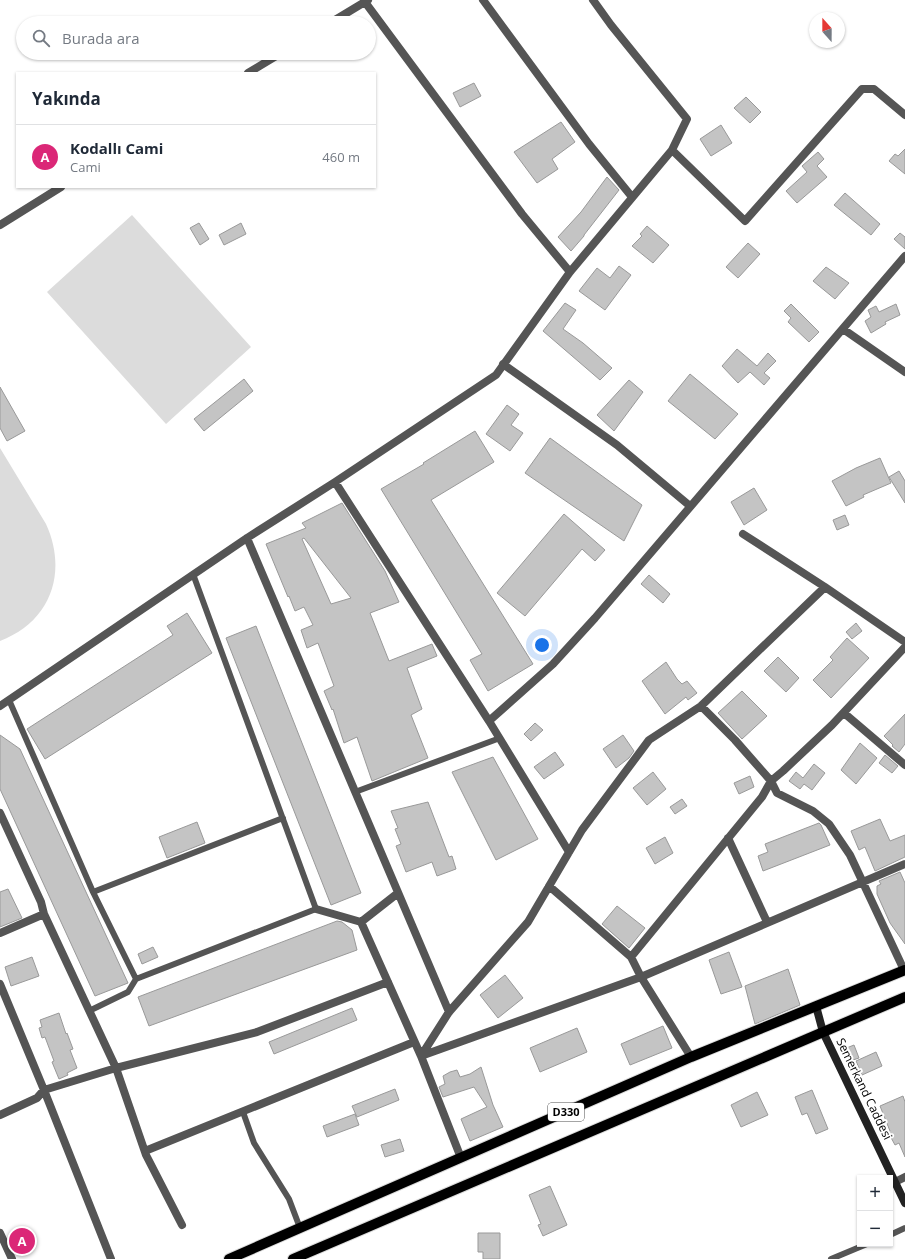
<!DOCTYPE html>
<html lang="tr">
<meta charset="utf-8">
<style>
body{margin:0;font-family:"Open Sans",sans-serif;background:#f6f6f7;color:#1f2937}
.controls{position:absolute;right:12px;bottom:12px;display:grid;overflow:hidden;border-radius:0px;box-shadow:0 1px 3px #0004}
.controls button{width:36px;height:36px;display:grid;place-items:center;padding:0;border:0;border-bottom:1px solid #e0e1e3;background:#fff;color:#1f2937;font:20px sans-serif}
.compass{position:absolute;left:809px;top:12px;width:36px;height:36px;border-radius:50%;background:#fff;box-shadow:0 1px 3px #0004;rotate:339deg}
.you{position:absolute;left:542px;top:645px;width:14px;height:14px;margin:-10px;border:3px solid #fff;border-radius:50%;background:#1a73e8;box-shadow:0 0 0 6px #1a73e833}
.badge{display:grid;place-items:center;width:26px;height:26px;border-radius:50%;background:#db2777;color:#fff;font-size:13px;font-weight:700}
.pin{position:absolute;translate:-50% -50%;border:2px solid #fff;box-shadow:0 1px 4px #0006}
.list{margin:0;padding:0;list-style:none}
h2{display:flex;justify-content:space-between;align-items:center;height:52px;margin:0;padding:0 16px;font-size:17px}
h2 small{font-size:13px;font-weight:400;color:#747a83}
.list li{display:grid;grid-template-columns:26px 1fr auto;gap:12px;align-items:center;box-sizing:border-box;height:64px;padding:0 16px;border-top:1px solid #e0e1e3}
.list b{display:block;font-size:15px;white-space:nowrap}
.list p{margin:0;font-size:13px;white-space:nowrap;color:#747a83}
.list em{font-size:13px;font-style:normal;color:#747a83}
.icon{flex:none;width:22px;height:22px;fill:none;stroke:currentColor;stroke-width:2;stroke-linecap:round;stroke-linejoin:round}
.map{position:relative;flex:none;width:905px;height:1259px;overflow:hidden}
.search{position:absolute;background:#fff;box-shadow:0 1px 3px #0004;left:16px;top:16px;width:360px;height:44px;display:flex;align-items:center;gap:10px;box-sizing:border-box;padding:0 14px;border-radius:22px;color:#747a83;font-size:15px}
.panel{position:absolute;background:#fff;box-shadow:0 1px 3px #0004;left:16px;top:72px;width:360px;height:116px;border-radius:0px}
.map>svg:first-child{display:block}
.green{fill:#dcdcdc}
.building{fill:#c4c4c4;stroke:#999;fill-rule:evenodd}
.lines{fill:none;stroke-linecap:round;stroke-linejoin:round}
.primary-casing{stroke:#dbdbdb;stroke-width:12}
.lane{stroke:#555;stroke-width:6}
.street{stroke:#555;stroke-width:8}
.secondary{stroke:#222;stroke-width:8}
.primary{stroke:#000;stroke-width:10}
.labels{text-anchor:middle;stroke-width:4;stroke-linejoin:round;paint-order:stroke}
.shield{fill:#fff;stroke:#4c4c4c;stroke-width:1}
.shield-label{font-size:11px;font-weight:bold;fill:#000}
.street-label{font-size:12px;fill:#000;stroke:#fff}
</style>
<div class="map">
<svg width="905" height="1259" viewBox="0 0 905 1259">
<rect width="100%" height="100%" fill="#fff"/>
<path class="green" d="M132,215L251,347L166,424L47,292Z
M0,448L46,524C68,572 51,622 0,641Z"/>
<path class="building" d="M474,83L481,96L460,107L453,93Z
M746,97L761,112L750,123L734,108Z
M561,122L575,142L552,159L558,169L537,183L514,152Z
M721,125L732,143L711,156L700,139Z
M905,149V174L889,161L895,154L898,156Z
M818,152L824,159L817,166L827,177L797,203L786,191L807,172L802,166Z
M607,177L619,190L584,235V236L571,251L558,237L581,212Z
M845,193L880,224L871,235L834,205Z
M199,223L209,239L200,245L190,228Z
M241,223L246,234L224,245L219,235Z
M647,226L669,245L653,263L632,246L642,236L640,234Z
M900,233L905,237V249L894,239Z
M748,243L760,254L738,278L726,267Z
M619,266L631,275L605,310L579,291L597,268L610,278Z
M826,267L849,283L835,299L813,281Z
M565,303L576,310L563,329L583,343L612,368L600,380L543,331Z
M791,304L819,332L809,342L788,322L791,318L784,311Z
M896,304L900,315L885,322L886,324L871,333L865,321L871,317L868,310L876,306L879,312Z
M737,349L757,366L768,353L776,361L764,373L770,378L764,385L750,372L738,383L722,366Z
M690,374L738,414L715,439L668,401Z
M244,379L253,391L204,431L194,419Z
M629,380L643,392L614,431L597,415Z
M0,387L25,431L7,441L0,428Z
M507,405L519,414L511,425L523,433L510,451L486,434Z
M475,431L494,462L431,500L533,664L488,691L470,660L482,654L381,489L424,464L423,463Z
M550,438L642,505L624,541L525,473Z
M880,458L891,483L863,495L864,497L846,506L832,481L856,468Z
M899,471L905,481V503L889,477Z
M754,488L767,510L744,525L731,502Z
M342,503L385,571L399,602L370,613L389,661L432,644L437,656L407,668L422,709L411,715L428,758L372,781L357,737L344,743L333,709L332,710L324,691L334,686L318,643L307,648L301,630L313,625L304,607L295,611L289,596L288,597L266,544L306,528L302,523ZM304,538L351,598L331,604L302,539Z
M564,514L605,550L595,561L582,549L525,616L497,593Z
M845,515L849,525L837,530L833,520Z
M649,575L670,594L663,603L641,584Z
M187,613L212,653L45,759L27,729L173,635L167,626Z
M856,623L862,631L852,639L846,632Z
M256,626L361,893L331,905L226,638Z
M847,638L869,658L831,698L813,680L833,660L830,657Z
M778,657L799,678L786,692L764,671Z
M666,662L677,679L682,684L687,681L697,693L688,700L686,697L665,714L642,681Z
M742,691L767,716L742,739L718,713Z
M905,714V744L899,752L892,746L893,745L884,736Z
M535,723L543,730L531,741L524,734Z
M0,735L20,749L128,983L95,996L0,789Z
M623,735L634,751L629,758L616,768L603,749Z
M860,743L877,758L856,784L841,770Z
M555,752L564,765L544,779L534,767Z
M885,755L898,766L892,773L879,763Z
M493,757L538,839L496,860L452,772Z
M814,764L825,773L812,790L804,784L800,789L789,781L796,772L803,778Z
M653,772L666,789L647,805L633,788Z
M750,776L754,787L739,794L734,783Z
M682,799L687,806L675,814L670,807Z
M428,802L449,857L452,856L456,869L437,876L432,862L406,872L396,846L401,844L395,829L398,828L391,811Z
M880,819L890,841L905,835V857L875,871L865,847L859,850L851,831Z
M197,822L205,843L167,858L159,837Z
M819,823L821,825L830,845L763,871L758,856L768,852L765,844Z
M665,837L673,853L655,864L646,848Z
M900,872L905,883V944L890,923L877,894V886L881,884L879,881Z
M8,889L22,918L0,927V892Z
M617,906L645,928L629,948L602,924Z
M337,921L342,922L352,930L357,950L149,1026L138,997Z
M153,947L158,957L142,964L138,954Z
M729,952L742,987L721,994L709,960Z
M32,957L39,976L11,986L5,967Z
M788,969L800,1005L755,1024L745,986Z
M505,975L523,998L498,1018L480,995Z
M352,1008L357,1020L274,1054L269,1042Z
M59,1013L66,1034L67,1033L73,1049L70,1050L77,1068L67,1073L68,1075L59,1079L52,1062L54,1061L45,1037L42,1038L39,1028L42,1027L40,1020Z
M663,1026L672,1048L630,1065L621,1044Z
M577,1028L587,1052L540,1072L530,1048Z
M854,1045L859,1058L850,1061L844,1049Z
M876,1052L882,1066L862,1075L856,1061Z
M481,1067L493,1105L503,1127L470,1141L461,1119L487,1107L474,1087L443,1097L439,1087L445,1084L443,1076L450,1072L457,1070L460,1077L470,1074Z
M395,1089L399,1100L357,1117L352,1106Z
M812,1090L828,1129L816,1134L807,1113L802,1115L795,1097Z
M757,1092L768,1115L741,1127L731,1105Z
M903,1096L905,1102V1157L899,1143L895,1145L888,1132L890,1131L880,1106Z
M355,1114L359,1125L327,1137L323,1126Z
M400,1139L404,1151L385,1157L381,1145Z
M550,1186L567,1225L543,1236L538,1225L541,1224L529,1195Z
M478,1233H500V1259H483V1252H478Z"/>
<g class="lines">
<g class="primary-casing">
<path id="primary" d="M229,1259L691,1057L905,970
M293,1259L905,997"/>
</g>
<path class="lane" d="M9,700L93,892L136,979L316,909L193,574
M355,792L500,738
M93,892L283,818
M89,1011L128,992L136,979
M243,1112L254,1143L289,1199L300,1228
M890,1235L905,1228
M831,1259L867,1244"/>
<path class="street" d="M483,0L589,144L632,197
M593,0L611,25L687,119L672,150
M365,2L522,214L570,272
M330,23L368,0
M248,73L281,53
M0,225L61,187
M843,329L905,372
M503,364L617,445L690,506
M335,482L489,721L569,852
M743,534L825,587
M247,538L449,1012
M0,706L247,538L335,482L496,375L570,272L672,150L745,221L862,89H874L905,115
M701,706L735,740L771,781L777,793L813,811L829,824L850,855L904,970
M844,713L905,765
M489,721L553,664L595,618L905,256
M0,813L41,902L44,914
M728,838L767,922
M549,886L631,957L641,977L691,1057
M316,909L361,922L421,1056L641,977L905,864
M361,922L398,893
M0,933L44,914L116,1068L146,1155L182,1225
M631,957L762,797L771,781L783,771L832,725L905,647
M0,984L44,1090L111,1259
M0,1115L37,1098L44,1090L116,1068L257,1032L388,982
M145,1151L414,1042
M461,1158L421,1056L449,1012L528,922L582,830L649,740L701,706L825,587L905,642
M895,1182L905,1177
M0,1233L12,1259"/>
<path class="secondary" d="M816,1006L823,1032L905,1203"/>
<use href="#primary" class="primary"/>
</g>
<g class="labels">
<rect class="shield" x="548" y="1103" width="36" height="18" rx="3"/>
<g class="shield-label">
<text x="566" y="1116">D330</text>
</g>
<g class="street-label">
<text transform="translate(864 1089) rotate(64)" y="4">Semerkand Caddesi</text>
</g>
</g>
</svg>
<div class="controls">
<button>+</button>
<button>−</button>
</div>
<svg class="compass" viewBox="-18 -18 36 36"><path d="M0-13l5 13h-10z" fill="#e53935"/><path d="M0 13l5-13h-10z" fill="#747a83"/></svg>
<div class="you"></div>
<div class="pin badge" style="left:22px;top:1241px">A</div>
<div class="search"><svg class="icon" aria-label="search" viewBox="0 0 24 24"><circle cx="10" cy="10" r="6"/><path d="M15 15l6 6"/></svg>Burada ara</div>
<section class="panel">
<h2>Yakında<small></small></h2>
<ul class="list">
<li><span class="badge">A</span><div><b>Kodallı Cami</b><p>Cami</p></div><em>460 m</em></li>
</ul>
</section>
</div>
